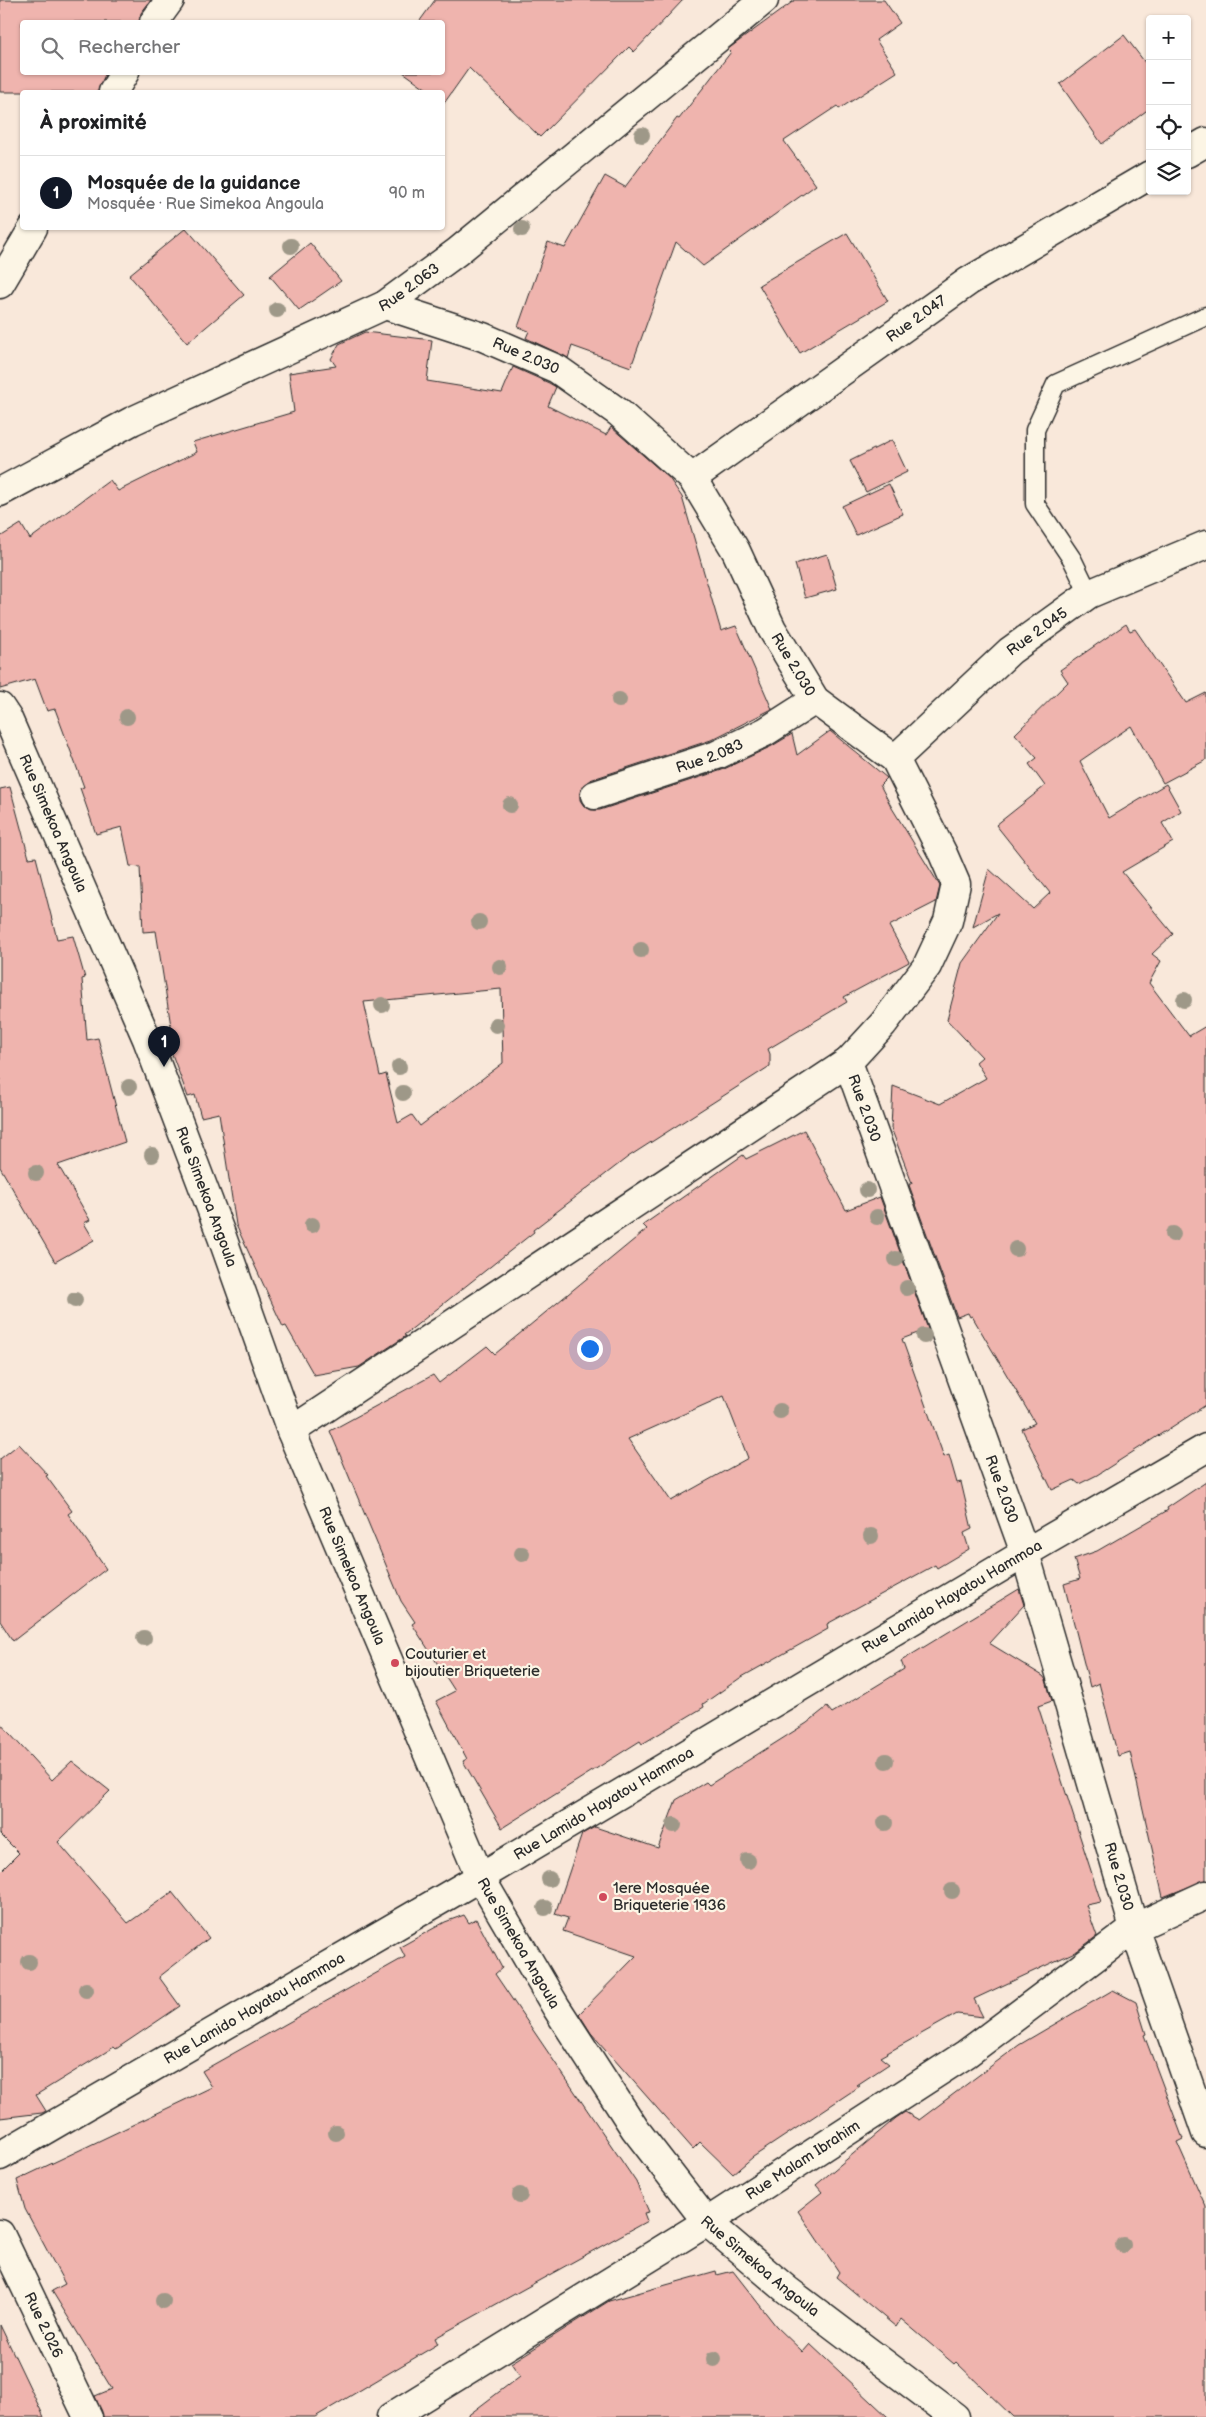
<!DOCTYPE html>
<html lang="fr">
<meta charset="utf-8">
<style>
body{margin:0;font-family:"Balsamiq Sans",sans-serif;background:#f2f2f2;color:#202124}
.controls{position:absolute;right:15px;top:15px;display:grid;overflow:hidden;border-radius:5px;box-shadow:0 1px 4px #0004}
.controls button{width:45px;height:45px;display:grid;place-items:center;padding:0;border:0;border-bottom:1px solid #e0e0e0;background:#fff;color:#202124;font:25px sans-serif}
.you{position:absolute;left:589px;top:1348px;width:18px;height:18px;margin:-12px;border:4px solid #fff;border-radius:50%;background:#1a73e8;box-shadow:0 0 0 8px #1a73e833}
.badge{display:grid;place-items:center;width:32px;height:32px;border-radius:50%;background:#111827;color:#fff;font-size:16px;font-weight:700}
.pin{position:absolute;translate:-50% -41px;filter:drop-shadow(0 1px 2px #0008)}
.pin::after{content:'';position:absolute;top:26px;width:18px;height:15px;background:inherit;clip-path:polygon(0 0,100% 0,50% 100%)}
.list{margin:0;padding:0;list-style:none}
h2{display:flex;justify-content:space-between;align-items:center;height:65px;margin:0;padding:0 20px;font-size:21px}
h2 small{font-size:16px;font-weight:400;color:#757577}
.list li{display:grid;grid-template-columns:32px 1fr auto;gap:15px;align-items:center;box-sizing:border-box;height:75px;padding:0 20px;border-top:1px solid #e0e0e0}
.list b{display:block;font-size:19px;white-space:nowrap}
.list p{margin:0;font-size:16px;white-space:nowrap;color:#757577}
.list em{font-size:16px;font-style:normal;color:#757577}
.icon{flex:none;width:28px;height:28px;fill:none;stroke:currentColor;stroke-width:2;stroke-linecap:round;stroke-linejoin:round}
.map{position:relative;flex:none;width:1206px;height:2417px;overflow:hidden}
.search{position:absolute;background:#fff;box-shadow:0 1px 4px #0004;left:20px;top:20px;width:425px;height:55px;display:flex;align-items:center;gap:12px;box-sizing:border-box;padding:0 18px;border-radius:5px;color:#757577;font-size:19px}
.panel{position:absolute;background:#fff;box-shadow:0 1px 4px #0004;left:20px;top:90px;width:425px;height:140px;border-radius:5px}
.map>svg:first-child{display:block}
.building{fill:#efb4ae;stroke:#2b2b2b;fill-rule:evenodd}
.lines{fill:none;stroke-linecap:round;stroke-linejoin:round}
.service-casing{stroke:#2b2b2b;stroke-width:21}
.minor-casing{stroke:#2b2b2b;stroke-width:31}
.tertiary-casing{stroke:#2b2b2b;stroke-width:31}
.service{stroke:#fcf5e5;stroke-width:18}
.minor{stroke:#fcf5e5;stroke-width:28}
.tertiary{stroke:#fcf5e5;stroke-width:28}
.tree{fill:#9e9888}
.poi-dot{fill:#d1495b;stroke:#fcf5e5;stroke-width:2}
.labels{text-anchor:middle;stroke-width:4.5;stroke-linejoin:round;paint-order:stroke}
.street-label{font-size:15px;fill:#2b2b2b;stroke:#fcf5e5}
.poi-label{font-size:15px;fill:#2b2b2b;stroke:#fcf5e5;text-anchor:start}
</style>
<div class="map">
<svg width="1206" height="2417" viewBox="0 0 1206 2417">
<rect width="100%" height="100%" fill="#f9e8da"/>
<filter id="ink" filterUnits="userSpaceOnUse"><feTurbulence type="fractalNoise" baseFrequency=".02" numOctaves="2"/><feDisplacementMap in="SourceGraphic" scale="10" xChannelSelector="R" yChannelSelector="G"/><feConvolveMatrix kernelMatrix="1 2 1 2 8 2 1 2 1" color-interpolation-filters="sRGB"/></filter>
<g filter="url(#ink)">
<path class="building" d="M0,0H151L141,13L139,22H22V72H106L98,92H0Z
M435,0H683L634,52L629,47L540,137L469,68L445,102L442,101V92H431L403,72H442V22H419Z
M795,0H884L900,23L876,40L897,72L839,109L837,106L784,141L816,185L703,266L676,242L631,367L572,346L568,358L526,338L529,331L518,327L548,242L565,248L605,176L625,187L677,118L679,119L731,52L728,49Z
M1124,35L1150,69V108L1102,144L1060,84Z
M186,228L244,295L187,343L129,275Z
M847,233L888,301L800,353L759,285Z
M310,243L341,281L299,310L270,276Z
M365,332L432,340L427,381L502,393L513,367L549,383L556,387L548,406L606,435L611,427L669,478L682,497L721,631L736,626L772,709L711,740L590,780L583,785L580,792V800L584,806L591,810H600L722,770L772,746L792,734L797,755L830,731L887,778L880,785L892,808L940,886L936,902L889,926L909,962L844,997L847,1002L768,1049L770,1054V1066L628,1157L533,1230L534,1232L404,1335L406,1336L359,1367L314,1375L286,1326L283,1327L236,1225L219,1113L201,1117L195,1095L188,1097L169,1046L174,1045L156,931L143,932L140,867L130,866L122,827L96,834L80,788L84,787L55,709L47,711L35,679L0,689V537L21,524L30,539L110,480L118,491L197,452L193,442L294,412L289,373L336,366L331,359L339,344ZM501,989L503,1063L420,1126L412,1115L398,1123L386,1074L380,1076L364,1002Z
M892,440L907,472L866,492L850,461Z
M889,484L903,514L856,535L842,506Z
M827,554L837,589L805,598L795,564Z
M1126,624L1130,631L1135,629L1186,703L1206,693V760L1163,783L1131,726L1080,761L1109,818L1166,784L1181,811L1162,823L1173,842L1122,872L1173,934L1152,954L1161,961L1149,983L1189,1036L1206,1026V1405L1097,1475L1079,1484L1074,1480L1052,1490L1022,1429L1035,1423L972,1316L970,1317L968,1313L957,1317L909,1185L912,1183L891,1128L893,1086L940,1104L986,1078L976,1062L982,1057L947,1020L962,963L998,913L973,927L989,869L1033,909L1050,893L996,825L1045,786L1029,764L1037,758L1015,734L1068,682L1060,670Z
M10,787L29,858L36,857L57,939L73,936L85,978L82,979L87,1040L98,1038L125,1142L58,1165L90,1220L84,1223L94,1240L55,1262L0,1167V789Z
M804,1130L846,1210L880,1197L928,1329L902,1339L944,1457L949,1455L957,1483L961,1482L972,1529L964,1533L969,1549L937,1568L935,1565L827,1624L828,1629L740,1678L703,1704L704,1707L642,1744L640,1741L502,1828L463,1761L467,1759L436,1701L455,1691L412,1624L415,1622L401,1601L330,1431L433,1375L439,1383L487,1346L495,1354L647,1229L643,1225L743,1155L746,1159ZM724,1396L748,1458L671,1501L628,1439Z
M19,1444L48,1475L46,1476L72,1511L68,1514L106,1569L13,1641L0,1621V1459Z
M1206,1482V1880L1163,1897L1130,1752L1118,1756L1099,1683L1090,1687L1064,1584L1080,1579L1074,1559L1097,1551L1168,1510L1167,1508Z
M1019,1589L1024,1605L989,1643L1043,1676L1046,1680L1052,1701L1038,1706L1101,1902L1086,1905L1097,1936L1077,1951L974,1999L983,2017L957,2014L880,2057L889,2064L857,2085L860,2086L753,2157L733,2174L700,2142L693,2149L591,2033L579,2014L636,1956L563,1931L568,1918L555,1914L582,1834L595,1827L658,1848L676,1800L706,1782L709,1785L807,1723L827,1707L832,1713L904,1669L901,1661Z
M0,1723L52,1780L72,1761L110,1791L58,1842L128,1923L172,1892L209,1938L159,1977L180,2006L116,2049L114,2047L36,2095L46,2111L42,2113L0,2118V1872L19,1853L0,1834Z
M464,1915L469,1923L476,1919L502,1968L495,1974L636,2182L649,2212L644,2213L647,2221L435,2338L438,2344L315,2417H103L95,2396L112,2389L52,2291L65,2284L25,2209L17,2180L212,2087L202,2071L405,1957L400,1947L445,1922Z
M1113,1990L1136,2002L1146,2034L1144,2035L1183,2139L1177,2142L1206,2207V2417H1013L956,2362L954,2364L901,2319L896,2327L836,2277L839,2272L798,2211L822,2192L816,2185L896,2118L905,2112L919,2120L1019,2045Z
M716,2271L717,2275L733,2271L776,2326L803,2352L810,2344L888,2417H466L520,2376L511,2363L609,2301Z
M0,2325L44,2417H0Z"/>
<g class="lines">
<g class="service-casing">
<path id="service" d="M1089,594L1072,559L1035,504V430L1056,384L1206,316"/>
</g>
<g class="minor-casing">
<g id="minor">
<path d="M154,22L170,0"/>
<path d="M113,92L125,72"/>
<path d="M1187,153L1206,142"/>
<path d="M0,284L33,228"/>
<path id="s1" d="M385,305L483,337L557,369L618,412L692,478L736,551L772,629L815,700L895,759L943,854L956,884L948,921L927,966L883,1024L848,1062L1025,1553L1134,1928L1206,2133"/>
<path id="s2" d="M692,478L969,281L1150,175"/>
<path id="s3" d="M0,492L132,421L385,305L457,252L764,0"/>
<path id="s4" d="M895,759L1010,651L1089,594L1206,545"/>
<path id="s5" d="M595,795L717,755L765,732L815,700"/>
<path d="M291,1431L848,1062"/>
<path id="s6" d="M0,2156L480,1877L1025,1553L1206,1448"/>
<path id="s7" d="M707,2222L966,2054L1134,1928L1206,1895"/>
<path id="s8" d="M0,2234L88,2417"/>
</g>
</g>
<g class="tertiary-casing">
<g id="tertiary">
<path id="s9" d="M0,707L8,719L147,1039L222,1237L291,1431L480,1877L556,2007L635,2129L707,2222L787,2290L955,2417"/>
<path d="M391,2417L707,2222"/>
</g>
</g>
<use href="#service" class="service"/>
<use href="#minor" class="minor"/>
<use href="#tertiary" class="tertiary"/>
</g>
<g class="tree">
<circle cx="642" cy="135" r="8"/>
<circle cx="522" cy="229" r="8"/>
<circle cx="291" cy="246" r="8"/>
<circle cx="277" cy="310" r="8"/>
<circle cx="619" cy="700" r="8"/>
<circle cx="127" cy="717" r="8"/>
<circle cx="510" cy="805" r="8"/>
<circle cx="479" cy="922" r="8"/>
<circle cx="641" cy="950" r="8"/>
<circle cx="500" cy="967" r="8"/>
<circle cx="1184" cy="1000" r="8"/>
<circle cx="382" cy="1005" r="8"/>
<circle cx="496" cy="1025" r="8"/>
<circle cx="399" cy="1067" r="8"/>
<circle cx="129" cy="1087" r="8"/>
<circle cx="403" cy="1093" r="8"/>
<circle cx="152" cy="1155" r="8"/>
<circle cx="36" cy="1173" r="8"/>
<circle cx="867" cy="1190" r="8"/>
<circle cx="877" cy="1217" r="8"/>
<circle cx="312" cy="1225" r="8"/>
<circle cx="1173" cy="1234" r="8"/>
<circle cx="1016" cy="1249" r="8"/>
<circle cx="896" cy="1259" r="8"/>
<circle cx="907" cy="1288" r="8"/>
<circle cx="75" cy="1300" r="8"/>
<circle cx="924" cy="1336" r="8"/>
<circle cx="780" cy="1411" r="8"/>
<circle cx="871" cy="1536" r="8"/>
<circle cx="522" cy="1554" r="8"/>
<circle cx="144" cy="1638" r="8"/>
<circle cx="886" cy="1761" r="8"/>
<circle cx="885" cy="1823" r="8"/>
<circle cx="674" cy="1825" r="8"/>
<circle cx="748" cy="1861" r="8"/>
<circle cx="549" cy="1879" r="8"/>
<circle cx="952" cy="1891" r="8"/>
<circle cx="545" cy="1908" r="8"/>
<circle cx="29" cy="1962" r="8"/>
<circle cx="86" cy="1990" r="8"/>
<circle cx="336" cy="2133" r="8"/>
<circle cx="520" cy="2195" r="8"/>
<circle cx="1123" cy="2245" r="8"/>
<circle cx="163" cy="2301" r="8"/>
<circle cx="714" cy="2359" r="8"/>
</g>
</g>
<g class="poi-dot">
<circle cx="395" cy="1663" r="5"/>
<circle cx="603" cy="1897" r="5"/>
</g>
<g class="labels">
<g class="street-label">
<text dy="5" stroke="none"><textPath href="#s3" startOffset="458">Rue 2.063</textPath></text>
<text dy="5" stroke="none"><textPath href="#s2" startOffset="275">Rue 2.047</textPath></text>
<text dy="5" stroke="none"><textPath href="#s1" startOffset="150">Rue 2.030</textPath></text>
<text dy="5" stroke="none"><textPath href="#s4" startOffset="191">Rue 2.045</textPath></text>
<text dy="5" stroke="none"><textPath href="#s1" startOffset="570">Rue 2.030</textPath></text>
<text dy="5" stroke="none"><textPath href="#s5" startOffset="121">Rue 2.083</textPath></text>
<text dy="5" stroke="none"><textPath href="#s9" startOffset="128">Rue Simekoa Angoula</textPath></text>
<text dy="5" stroke="none"><textPath href="#s1" startOffset="1111">Rue 2.030</textPath></text>
<text dy="5" stroke="none"><textPath href="#s9" startOffset="532">Rue Simekoa Angoula</textPath></text>
<text dy="5" stroke="none"><textPath href="#s1" startOffset="1516">Rue 2.030</textPath></text>
<text dy="5" stroke="none"><textPath href="#s9" startOffset="938">Rue Simekoa Angoula</textPath></text>
<text dy="5" stroke="none"><textPath href="#s6" startOffset="1104">Rue Lamido Hayatou Hammoa</textPath></text>
<text dy="5" stroke="none"><textPath href="#s6" startOffset="699">Rue Lamido Hayatou Hammoa</textPath></text>
<text dy="5" stroke="none"><textPath href="#s1" startOffset="1921">Rue 2.030</textPath></text>
<text dy="5" stroke="none"><textPath href="#s9" startOffset="1342">Rue Simekoa Angoula</textPath></text>
<text dy="5" stroke="none"><textPath href="#s6" startOffset="294">Rue Lamido Hayatou Hammoa</textPath></text>
<text dy="5" stroke="none"><textPath href="#s7" startOffset="114">Rue Malam Ibrahim</textPath></text>
<text dy="5" stroke="none"><textPath href="#s9" startOffset="1748">Rue Simekoa Angoula</textPath></text>
<text dy="5" stroke="none"><textPath href="#s8" startOffset="101">Rue 2.026</textPath></text>
</g>
<g class="poi-label">
<text x="405" y="1659">Couturier et<tspan x="405" dy="17">bijoutier Briqueterie</tspan></text>
<text x="613" y="1893">1ere Mosquée<tspan x="613" dy="17">Briqueterie 1936</tspan></text>
</g>
</g>
</svg>
<div class="controls">
<button>+</button>
<button>−</button>
<button><svg class="icon" aria-label="locate" viewBox="0 0 24 24"><circle cx="12" cy="12" r="6"/><path d="M12 2v4M12 18v4M2 12h4M18 12h4"/></svg></button>
<button><svg class="icon" aria-label="layers" viewBox="0 0 24 24"><path d="M12 4l9 5-9 5-9-5zM3 14l9 5 9-5"/></svg></button>
</div>
<div class="you"></div>
<div class="pin badge" style="left:164px;top:1067px">1</div>
<div class="search"><svg class="icon" aria-label="search" viewBox="0 0 24 24"><circle cx="10" cy="10" r="6"/><path d="M15 15l6 6"/></svg>Rechercher</div>
<section class="panel">
<h2>À proximité<small></small></h2>
<ul class="list">
<li><span class="badge">1</span><div><b>Mosquée de la guidance</b><p>Mosquée · Rue Simekoa Angoula</p></div><em>90 m</em></li>
</ul>
</section>
</div>
